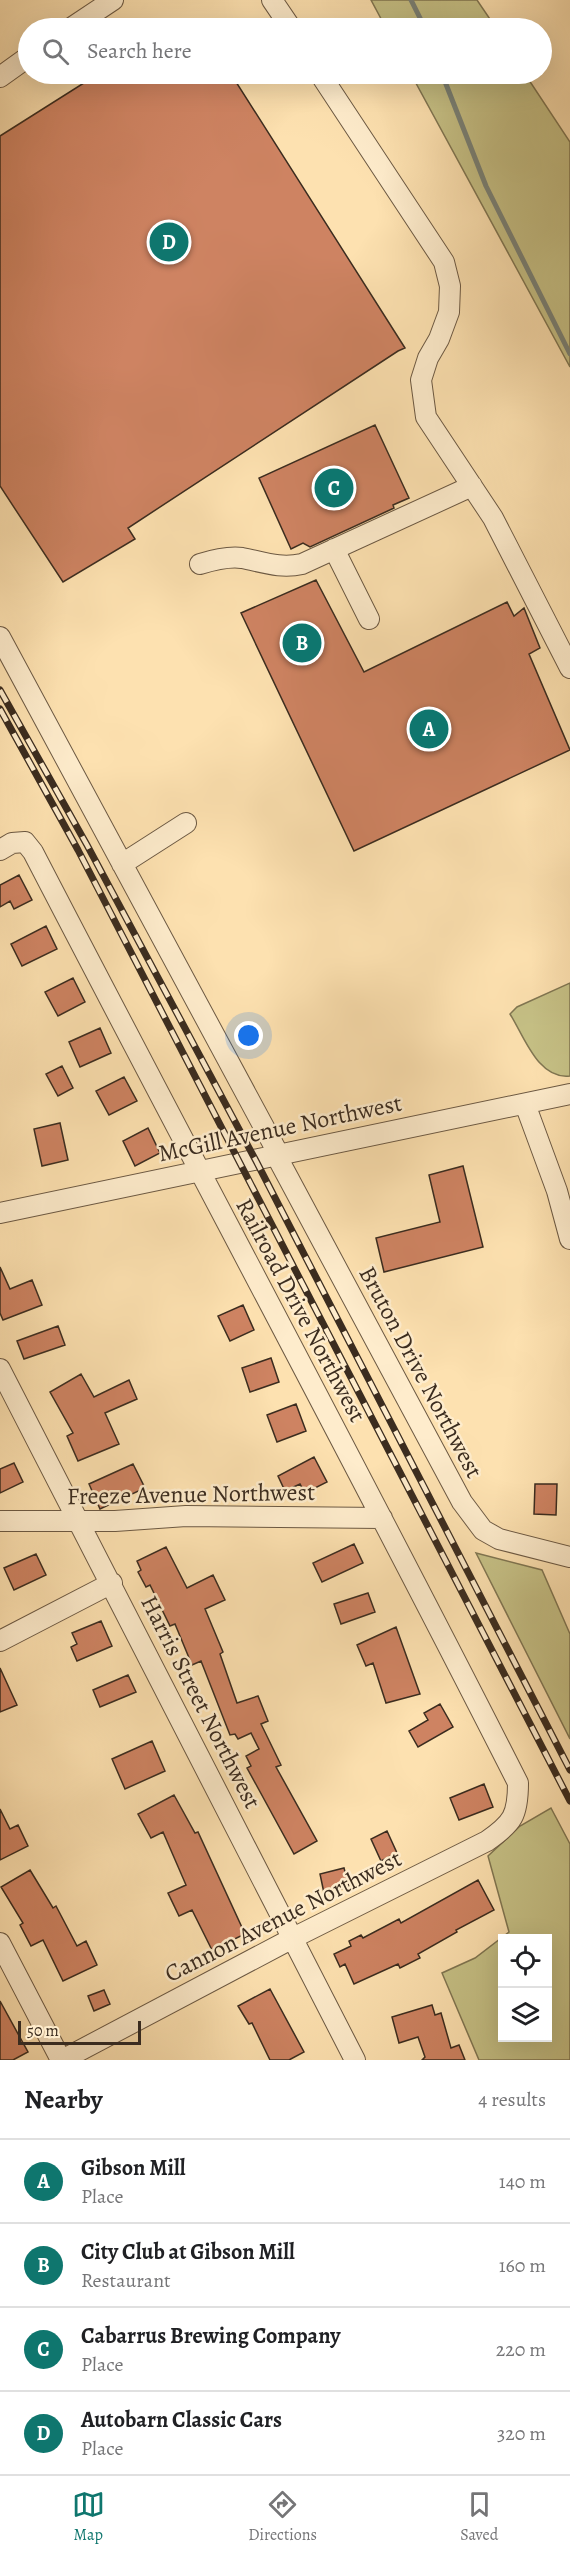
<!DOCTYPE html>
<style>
body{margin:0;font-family:Alegreya,serif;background:#f2f2f2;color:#202124}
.controls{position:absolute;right:18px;bottom:18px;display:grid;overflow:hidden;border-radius:0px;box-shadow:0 6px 24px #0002}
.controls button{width:54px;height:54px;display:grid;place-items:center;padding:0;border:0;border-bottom:2px solid #e0e0e0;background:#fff;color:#202124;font:30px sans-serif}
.scale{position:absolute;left:18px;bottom:15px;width:123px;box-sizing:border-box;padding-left:6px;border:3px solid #3b2c1f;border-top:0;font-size:16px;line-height:21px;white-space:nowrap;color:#3b2c1f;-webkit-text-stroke:4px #feeccc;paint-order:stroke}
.you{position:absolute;left:249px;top:1036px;width:21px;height:21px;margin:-15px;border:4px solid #fff;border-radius:50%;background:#1a73e8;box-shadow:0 0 0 9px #1a73e833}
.badge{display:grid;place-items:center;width:39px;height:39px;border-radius:50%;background:#0f766e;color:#fff;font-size:20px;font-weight:700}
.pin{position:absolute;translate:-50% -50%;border:3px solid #fff;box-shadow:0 2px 6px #0006}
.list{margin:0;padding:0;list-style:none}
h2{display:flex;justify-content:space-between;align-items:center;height:78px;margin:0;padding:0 24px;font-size:26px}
h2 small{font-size:20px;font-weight:400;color:#757577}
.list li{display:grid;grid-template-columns:39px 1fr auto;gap:18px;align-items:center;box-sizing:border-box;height:84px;padding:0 24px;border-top:2px solid #e0e0e0}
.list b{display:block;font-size:22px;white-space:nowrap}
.list p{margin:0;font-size:20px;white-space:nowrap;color:#757577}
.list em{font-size:20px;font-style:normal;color:#757577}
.icon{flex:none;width:33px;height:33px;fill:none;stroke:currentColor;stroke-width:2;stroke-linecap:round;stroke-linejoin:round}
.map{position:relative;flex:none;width:570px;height:2060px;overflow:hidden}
.search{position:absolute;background:#fff;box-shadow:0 6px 24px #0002;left:18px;right:18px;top:18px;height:66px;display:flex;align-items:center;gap:15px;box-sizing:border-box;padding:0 21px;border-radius:33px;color:#757577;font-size:22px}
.sheet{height:414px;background:#fff}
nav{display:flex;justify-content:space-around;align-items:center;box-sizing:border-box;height:84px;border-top:2px solid #e0e0e0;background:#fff;font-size:16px;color:#757577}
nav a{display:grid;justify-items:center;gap:3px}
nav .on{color:#0f766e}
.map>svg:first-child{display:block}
.green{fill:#c6c186;stroke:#807652;stroke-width:1.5;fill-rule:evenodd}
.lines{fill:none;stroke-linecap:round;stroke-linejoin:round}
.stream{stroke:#798278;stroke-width:5}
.building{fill:#ce8362;stroke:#3b2c1f;stroke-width:1.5}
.minor-casing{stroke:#6c5943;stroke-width:22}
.minor{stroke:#feeccc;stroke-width:20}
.rail-casing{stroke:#3b2c1f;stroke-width:7}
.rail{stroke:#feeccc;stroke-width:4.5;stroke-dasharray:14;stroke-linecap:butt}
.labels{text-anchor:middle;stroke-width:5;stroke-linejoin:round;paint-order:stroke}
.street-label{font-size:24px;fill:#3b2c1f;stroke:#feeccc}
</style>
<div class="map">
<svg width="570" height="2060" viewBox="0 0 570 2060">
<rect width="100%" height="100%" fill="#fde1b0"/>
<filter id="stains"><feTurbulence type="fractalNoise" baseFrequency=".00333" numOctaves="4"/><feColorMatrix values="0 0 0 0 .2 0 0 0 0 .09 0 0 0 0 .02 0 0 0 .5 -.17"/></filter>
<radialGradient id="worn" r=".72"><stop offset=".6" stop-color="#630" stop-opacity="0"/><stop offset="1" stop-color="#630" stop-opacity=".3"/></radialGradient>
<path class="green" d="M371,0H477L496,28H386Z
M411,74H525L570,142V367Z
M570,983V1076C538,1080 524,1036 510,1014L517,1007Z
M476,1553L542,1570L570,1634V1739Z
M551,1808L570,1844V2060H479L442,1973L475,1958L509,1932L488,1856L520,1826ZM502,1938H548V2038H502Z"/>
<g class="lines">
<path class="stream" d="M411,0L425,28
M442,74L486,186L570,354"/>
</g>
<path class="building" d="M98,74H231L405,348L398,351L128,528L135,539L63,582L0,486V136Z
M375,425L409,498L393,505L394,508L310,547L303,543L291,549L259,478Z
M316,580L364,672L507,602L514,616L524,608L540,648L529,654L570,750L354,851L241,613Z
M19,875L32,900L14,909L10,901L0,907V885Z
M46,926L57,949L22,966L11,944Z
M73,978L85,1002L58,1016L45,992Z
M100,1028L111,1053L80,1067L69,1042Z
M62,1066L73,1088L58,1096L46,1074Z
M124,1077L137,1101L109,1115L96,1091Z
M60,1123L68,1160L42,1166L34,1129Z
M148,1128L160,1153L135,1166L123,1141Z
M463,1166L483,1247L384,1272L376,1238L440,1222L429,1175Z
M0,1267L10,1289L32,1280L42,1305L3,1320L0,1313Z
M243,1305L254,1330L230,1341L218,1316Z
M58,1326L65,1345L24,1359L17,1341Z
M271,1358L279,1382L250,1392L242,1368Z
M81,1374L94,1397L129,1380L137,1399L105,1413L119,1444L78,1461L67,1436L73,1433L50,1392Z
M296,1404L306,1431L277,1442L267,1415Z
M314,1457L327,1482L305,1493L300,1484L285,1491L278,1476Z
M14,1463L23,1482L0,1493V1469Z
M133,1464L145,1488L100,1509L89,1484Z
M535,1484H557L556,1515L534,1514Z
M354,1544L363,1563L322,1582L313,1563Z
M166,1547L187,1588L213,1575L225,1600L205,1609L223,1652L220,1654L237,1703L258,1696L268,1721L261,1724L281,1765L276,1767L317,1841L294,1854L247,1768L251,1766L246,1756L259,1749L251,1733L238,1739L235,1734L230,1735L201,1661L192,1665L175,1624L170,1626L150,1585L146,1587L138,1572L141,1570L137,1561Z
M36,1554L46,1575L14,1590L4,1568Z
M368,1593L375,1612L341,1624L334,1604Z
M101,1621L112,1646L77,1661L71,1647L77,1644L72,1633Z
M396,1627L420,1694L386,1703L373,1663L366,1666L357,1645Z
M0,1668L17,1705L0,1712Z
M128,1675L136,1692L100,1707L93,1690Z
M440,1704L453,1727L418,1747L409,1731L428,1720L424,1713Z
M152,1741L165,1771L125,1789L112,1759Z
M484,1784L493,1807L459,1820L450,1798Z
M174,1795L195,1833L198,1832L245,1934L212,1950L192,1910L179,1916L168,1893L186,1885L163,1832L151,1838L138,1814Z
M0,1809L10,1829L18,1825L28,1846L0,1860Z
M387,1831L397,1853L381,1861L371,1839Z
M344,1868L349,1887L324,1893L320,1874Z
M30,1870L53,1908L56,1906L77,1946L86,1941L97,1965L63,1981L43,1940L31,1946L20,1925L23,1923L1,1887Z
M478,1880L494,1910L456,1930L457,1932L418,1954L420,1958L400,1968L398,1964L354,1984L345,1964L340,1967L334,1954L351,1946L349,1941L361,1935L363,1938L399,1919L401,1923Z
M270,1989L304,2052L289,2060H270L252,2023L249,2024L238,2006Z
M104,1990L110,2004L94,2011L88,1996Z
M0,2001L28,2052L13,2060H0Z
M432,2005L435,2015L441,2013L451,2048L459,2045L465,2060H422L425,2057L418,2037L399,2043L392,2017Z"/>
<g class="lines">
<g class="minor-casing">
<path id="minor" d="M272,0L291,28
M71,28L113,0
M320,74L444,262L450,286L449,312L439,339L428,358L421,380L426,417L493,518L570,668
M0,77L28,57
M334,549L369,619
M200,564C213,560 228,556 242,558C263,562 280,569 302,564L472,486
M0,637L279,1155
M0,850L12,843L25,842L33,852C194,1163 360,1471 518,1783C518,1815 513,1823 487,1841L293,1938L62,2060
M122,864L186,823
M525,1104L557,1191L570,1239
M276,1155L462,1502L483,1530L499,1539L570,1557
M0,1213L570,1094
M0,1369L355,2060
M0,1521H115L186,1516L382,1518
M0,1641L112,1583
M0,1943L61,2060"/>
</g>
<use href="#minor" class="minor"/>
<g class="rail-casing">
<path id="rail" d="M0,690L87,845L255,1159L570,1770
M0,709L78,850L570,1801"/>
</g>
<use href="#rail" class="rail"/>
</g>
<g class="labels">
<g class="street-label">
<text transform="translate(280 1128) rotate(-12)" y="8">McGill Avenue Northwest</text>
<text transform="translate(301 1310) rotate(62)" y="8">Railroad Drive Northwest</text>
<text transform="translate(421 1372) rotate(62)" y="8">Bruton Drive Northwest</text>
<text transform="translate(191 1494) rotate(-1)" y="8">Freeze Avenue Northwest</text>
<text transform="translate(201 1702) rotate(63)" y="8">Harris Street Northwest</text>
<text transform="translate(283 1916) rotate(-27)" y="8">Cannon Avenue Northwest</text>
</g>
</g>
<rect width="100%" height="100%" filter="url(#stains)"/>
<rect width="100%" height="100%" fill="url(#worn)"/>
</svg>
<div class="controls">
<button><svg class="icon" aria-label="locate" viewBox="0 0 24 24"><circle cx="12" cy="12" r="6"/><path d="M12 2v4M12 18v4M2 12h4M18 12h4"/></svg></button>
<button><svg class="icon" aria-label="layers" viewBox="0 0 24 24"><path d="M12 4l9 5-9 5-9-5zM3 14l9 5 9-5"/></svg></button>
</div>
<div class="scale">50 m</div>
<div class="you"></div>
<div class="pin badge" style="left:429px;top:729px">A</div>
<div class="pin badge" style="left:302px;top:643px">B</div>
<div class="pin badge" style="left:334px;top:488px">C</div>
<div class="pin badge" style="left:169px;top:242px">D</div>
<div class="search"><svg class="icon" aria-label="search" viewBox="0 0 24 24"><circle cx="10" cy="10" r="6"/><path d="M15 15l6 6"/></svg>Search here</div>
</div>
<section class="sheet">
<h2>Nearby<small>4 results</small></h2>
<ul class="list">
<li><span class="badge">A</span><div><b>Gibson Mill</b><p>Place</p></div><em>140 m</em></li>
<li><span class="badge">B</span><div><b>City Club at Gibson Mill</b><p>Restaurant</p></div><em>160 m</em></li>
<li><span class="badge">C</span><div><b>Cabarrus Brewing Company</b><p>Place</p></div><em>220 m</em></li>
<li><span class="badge">D</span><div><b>Autobarn Classic Cars</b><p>Place</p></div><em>320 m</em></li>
</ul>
</section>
<nav>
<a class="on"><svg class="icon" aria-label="map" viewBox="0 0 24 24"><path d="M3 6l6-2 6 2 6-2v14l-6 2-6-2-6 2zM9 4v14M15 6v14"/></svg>Map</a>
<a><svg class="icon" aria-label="directions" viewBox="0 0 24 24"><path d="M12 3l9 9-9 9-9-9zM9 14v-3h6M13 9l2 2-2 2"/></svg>Directions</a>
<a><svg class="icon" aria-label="saved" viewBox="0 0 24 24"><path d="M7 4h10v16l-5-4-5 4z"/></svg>Saved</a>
</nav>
